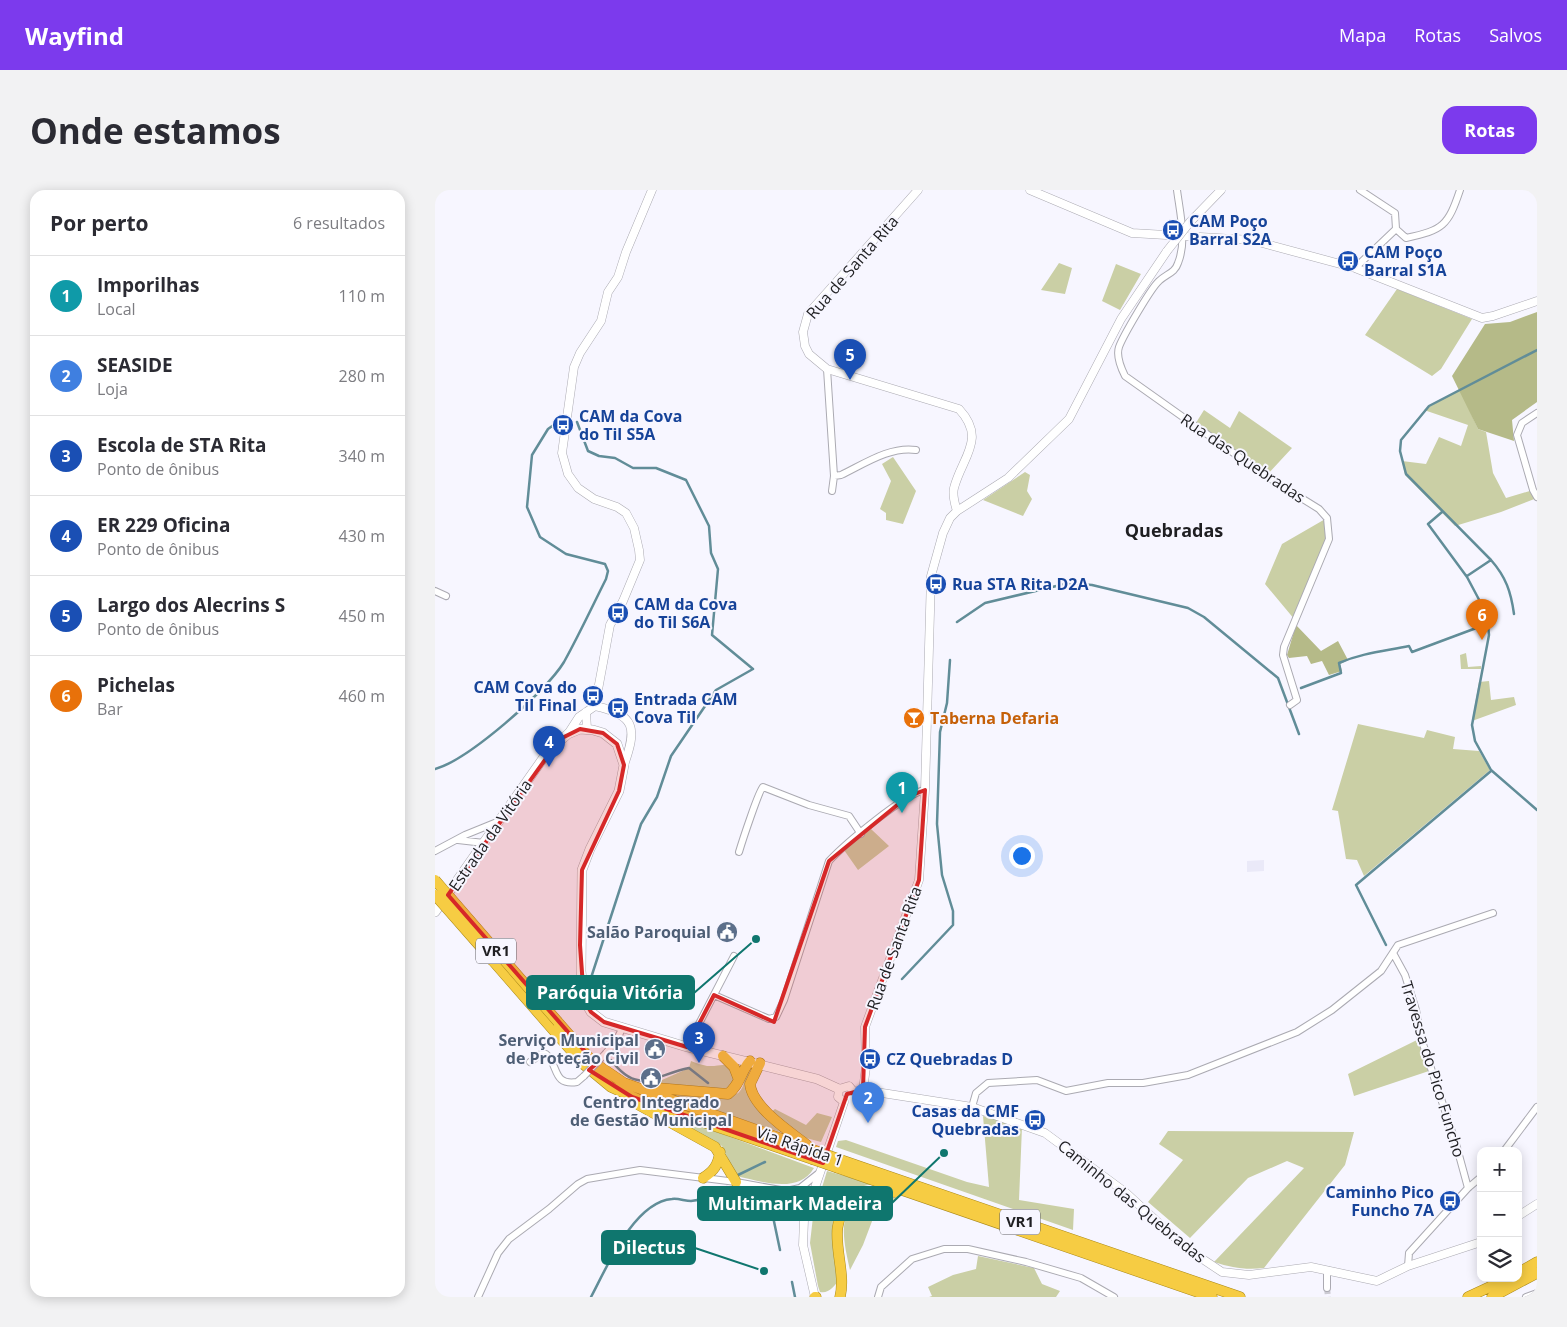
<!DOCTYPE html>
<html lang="pt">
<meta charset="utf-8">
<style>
body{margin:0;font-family:"Open Sans",sans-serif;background:#f2f2f3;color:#2b2b33}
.controls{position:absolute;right:15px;bottom:15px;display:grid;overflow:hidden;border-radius:10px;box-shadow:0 2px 12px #0003}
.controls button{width:45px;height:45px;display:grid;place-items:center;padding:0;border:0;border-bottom:1px solid #e1e1e2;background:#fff;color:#2b2b33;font:25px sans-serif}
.you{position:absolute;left:586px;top:665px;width:18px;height:18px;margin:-12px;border:4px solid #fff;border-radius:50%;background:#1a73e8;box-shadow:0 0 0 8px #1a73e833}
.badge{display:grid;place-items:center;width:32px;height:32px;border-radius:50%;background:#7c3aed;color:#fff;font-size:16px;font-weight:700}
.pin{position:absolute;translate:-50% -41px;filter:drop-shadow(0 1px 2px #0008)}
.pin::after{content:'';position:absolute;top:26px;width:18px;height:15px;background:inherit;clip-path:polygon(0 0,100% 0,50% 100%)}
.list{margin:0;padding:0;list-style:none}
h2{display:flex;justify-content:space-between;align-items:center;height:65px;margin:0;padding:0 20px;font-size:21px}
h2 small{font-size:16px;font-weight:400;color:#7c7c81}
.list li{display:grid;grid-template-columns:32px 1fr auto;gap:15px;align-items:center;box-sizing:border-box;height:80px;padding:0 20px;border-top:1px solid #e1e1e2}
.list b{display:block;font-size:19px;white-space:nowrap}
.list p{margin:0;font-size:16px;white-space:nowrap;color:#7c7c81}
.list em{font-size:16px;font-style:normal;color:#7c7c81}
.icon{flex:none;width:28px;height:28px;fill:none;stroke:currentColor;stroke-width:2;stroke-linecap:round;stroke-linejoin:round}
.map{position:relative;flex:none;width:1102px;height:1107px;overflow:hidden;border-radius:15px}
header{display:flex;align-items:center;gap:30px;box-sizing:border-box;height:70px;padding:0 25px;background:#7c3aed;color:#fff}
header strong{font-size:24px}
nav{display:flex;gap:28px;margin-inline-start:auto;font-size:18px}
.intro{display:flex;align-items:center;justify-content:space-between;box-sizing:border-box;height:120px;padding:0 30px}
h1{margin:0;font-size:35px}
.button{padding:12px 22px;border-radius:15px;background:#7c3aed;color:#fff;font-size:18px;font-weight:700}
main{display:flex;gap:30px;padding:0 30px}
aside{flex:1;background:#fff;border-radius:15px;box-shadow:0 2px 12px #0003}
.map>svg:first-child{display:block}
.built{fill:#eae9f8}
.green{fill:#cacfa5}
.forest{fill:#b5ba88}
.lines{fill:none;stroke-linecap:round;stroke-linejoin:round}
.stream{stroke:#618d98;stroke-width:2.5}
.minor-tunnel{stroke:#cccbd3;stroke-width:6;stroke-dasharray:6 3;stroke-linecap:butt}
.minor-casing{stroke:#abaab2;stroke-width:8}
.tertiary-casing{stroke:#abaab2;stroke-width:9}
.secondary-casing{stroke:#abaab2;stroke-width:10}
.trunk-casing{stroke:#a98819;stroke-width:11}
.minor{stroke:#fff;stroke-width:6}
.tertiary{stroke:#fff;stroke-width:8}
.secondary{stroke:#fff;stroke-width:9}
.trunk{stroke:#f6cc43;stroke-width:10}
.minor-bridge-casing{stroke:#abaab2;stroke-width:8;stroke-linecap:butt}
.tertiary-bridge-casing{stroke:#abaab2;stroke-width:9;stroke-linecap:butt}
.trunk-bridge-casing{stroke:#a98819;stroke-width:11;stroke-linecap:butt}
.minor-bridge{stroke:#fff;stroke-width:6}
.tertiary-bridge{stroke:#fff;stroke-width:8}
.trunk-bridge{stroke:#f6cc43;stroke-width:10}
.marked{fill:#d62828;fill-opacity:0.2;stroke:#d62828;stroke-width:4;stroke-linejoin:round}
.labels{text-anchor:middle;stroke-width:4;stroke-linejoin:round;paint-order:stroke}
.shield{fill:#f7f6ff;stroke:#606064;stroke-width:1}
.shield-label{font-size:15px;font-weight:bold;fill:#1f1f22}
.transit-label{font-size:16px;font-weight:bold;fill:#164399;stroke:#f7f6ff;text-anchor:start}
.street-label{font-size:16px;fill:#1f1f22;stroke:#f7f6ff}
.food-label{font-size:16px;font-weight:bold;fill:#c56008;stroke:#f7f6ff;text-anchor:start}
.service-label{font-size:16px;font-weight:bold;fill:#4e5e75;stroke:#f7f6ff;text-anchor:end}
.neighbourhood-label{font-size:18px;font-weight:bold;fill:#1f1f22;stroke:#f7f6ff}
.leader{fill:none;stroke:#0f766e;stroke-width:2}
.callout-dot{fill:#0f766e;stroke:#f7f6ff;stroke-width:2}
.callout{fill:#0f766e;stroke:#0f766e;stroke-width:2}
.callout-label{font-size:18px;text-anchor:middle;font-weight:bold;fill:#fff}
</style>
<header>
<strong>Wayfind</strong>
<nav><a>Mapa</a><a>Rotas</a><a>Salvos</a></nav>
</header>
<div class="intro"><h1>Onde estamos</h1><a class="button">Rotas</a></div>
<main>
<aside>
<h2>Por perto<small>6 resultados</small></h2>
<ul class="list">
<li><span class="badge" style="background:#0f9aa8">1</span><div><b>Imporilhas</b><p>Local</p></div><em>110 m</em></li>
<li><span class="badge" style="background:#3f7fe0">2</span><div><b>SEASIDE</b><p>Loja</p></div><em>280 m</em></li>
<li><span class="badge" style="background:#1a4fb4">3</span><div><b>Escola de STA Rita</b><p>Ponto de ônibus</p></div><em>340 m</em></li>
<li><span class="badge" style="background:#1a4fb4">4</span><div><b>ER 229 Oficina</b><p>Ponto de ônibus</p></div><em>430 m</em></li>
<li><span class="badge" style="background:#1a4fb4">5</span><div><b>Largo dos Alecrins S</b><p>Ponto de ônibus</p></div><em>450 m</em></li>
<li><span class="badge" style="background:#e8710a">6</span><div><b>Pichelas</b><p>Bar</p></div><em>460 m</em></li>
</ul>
</aside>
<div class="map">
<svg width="1102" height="1107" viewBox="0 0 1102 1107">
<rect width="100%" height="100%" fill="#f7f6ff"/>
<path class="built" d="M829,670V681L812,682V671Z"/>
<path class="green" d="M624,73L637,78L630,104L606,100Z
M681,74L706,84L685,120L667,111Z
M962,99L1037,129L1006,179L997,186L930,145Z
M1025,199L1043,239L1051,242L1058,283L1071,308L1098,300L1102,308L1066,322L1020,336L970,285L967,271L991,274L1004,247L1026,256L1033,235L989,220Z
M769,220L795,238L804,221L857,258L831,286L759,236Z
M458,267L481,301L468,334L451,330V323L445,319L456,291L447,274Z
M590,282L595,285L592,301L597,309L588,326L548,310Z
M892,328L895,340L860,430L830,394L847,354Z
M1031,463L1033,477L1046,476V479H1026L1025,465Z
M1054,491L1056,510L1079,507L1081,515L1037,531L1044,492Z
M923,534L989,548L992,540L1020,547L1018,559L1044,561L1055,580L929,686L922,670L911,669L903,621L897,620Z
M436,639L454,656L423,680L409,660Z
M986,848L997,880L919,906L913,884Z
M256,871C261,873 267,875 272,876C289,877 289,869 300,886L296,897L288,899L211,893L227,890L254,878Z
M315,879L311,896L314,908L348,943L235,906V903L292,908C314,902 305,891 315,879Z
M340,919L371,935L382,923L397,927L386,952L371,948L336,922Z
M225,921L379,978C363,1005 326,991 301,986L287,956Z
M548,926L587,937L584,1010L639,1019L638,1040L401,957L403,951L411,950L532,992L554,997Z
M733,941L919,942L910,975L829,1078C811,1080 797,1078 779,1072L869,978L852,971L813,988L755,1048L713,1012L748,970L724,954Z
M392,981L439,994C383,1002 398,1050 405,1089C399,1096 394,1104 385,1102L383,1096L375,1053L378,1027Z
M449,1004L462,1008L439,1026L428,1055L415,1080C406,1041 400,1010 449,1004Z
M543,1066L599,1078L607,1094L625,1101L621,1107H494L497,1106L493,1097L518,1085L541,1079Z"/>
<path class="forest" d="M1102,122V212L1077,230L1079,251L1043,239L1017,186L1050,134L1075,132Z
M861,435L886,461L903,451L913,470L905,474L907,481L894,485L887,471L876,474L872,466L854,468L852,465Z"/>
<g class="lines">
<path class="stream" d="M142,232L153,261L164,266L180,268L198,278H221L251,290L274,336L276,363L283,379L277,445L318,479L281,500L236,566L222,607L206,634L154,794
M1007,322L993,334L1032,387L1049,419L1053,434L1054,445L1037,535L1040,551L1056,580L1102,620
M1056,370C1071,387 1076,402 1079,424
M1032,386L1056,370L971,284L965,261L966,250L994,216L1102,160
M522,432L550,413L634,393L657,395L753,418L769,427L843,488L864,544
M866,498L906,483L904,473C927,463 950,461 974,456L977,462L1052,434
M0,579C33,570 111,502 129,472C144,445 157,417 171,389L173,381L170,374L131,364L105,347L92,317L97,265L113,239L120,234
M951,755L921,695L1056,581
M467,789L518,735V721L507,685L502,634L505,542L512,513L515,470
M176,870C204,907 221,884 254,878L273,893
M303,985L330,972
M341,1005L337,1022L345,1060
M383,1006L396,1015
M357,1092L360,1107
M156,1107C172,1077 199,1012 237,1009C243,1008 250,1011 256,1011C268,1010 283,1005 292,997"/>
<path class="minor-tunnel" d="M892,1098L893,1107"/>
<g class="minor-casing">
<path id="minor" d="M742,0C745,23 752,51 743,73C740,83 731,84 724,91C716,98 688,146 684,157C681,166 686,178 690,186L831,286L884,319L892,328L894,349L849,457L848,465L862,510L855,515
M925,0L960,23L961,39
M920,78L961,39L971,48C1008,40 1013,36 1025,0
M392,179L399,286L406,285C429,274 455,256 481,260
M1102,223L1087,233L1082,245L1098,300L1102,307
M397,301L399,286
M0,401L11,406
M23,650L49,653
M0,661L30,645L62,632
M304,662C307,652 324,600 328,597L374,615L414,626L426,644
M958,763L970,785L981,820L986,848L1021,954L1033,998
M279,805L334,829L341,827L349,810L394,671C410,654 469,604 490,600
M252,857L299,766
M171,863L181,851L188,837
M95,872L106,864H111C124,875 117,896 142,892L149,886
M537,917L541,903L553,893L602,890L631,901L673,893H708L753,885L862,842L897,820L946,781L963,755L1058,723
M1069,961L1102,917
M351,1001L365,998L384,983
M361,1005L371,1023
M973,1076L974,1063L1033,998L1046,987
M892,1080V1098
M43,1107L63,1063L74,1049L114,1019L143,994L152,989L205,980L301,992L351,1001L361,1005L375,1007
M443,1107L446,1097L477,1069L509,1059H533L591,1072L646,1088L679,1107
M1091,1107L1102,1103"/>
</g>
<g class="tertiary-casing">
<path id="tertiary" d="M483,0L373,124L368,142L370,156L374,164L392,179L524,219C552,249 527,267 519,298C517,306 520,314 522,321
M595,0L697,43L816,50L920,78L1047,128L1058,126L1102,111
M755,32L786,0
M160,516L175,435L188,411L205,370L204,360L199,338L191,323L182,317L159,309L143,298L133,284L127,263L139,177L145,163L166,131L173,102L183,87L191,62L217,0
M151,522L152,539
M133,544L144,527L160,516C201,525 202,538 189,575
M428,900L431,877L430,837L484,690L490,600L496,386L508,343L515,328L522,321L573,288L634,229L686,129L732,61
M419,902L428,900L537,917L610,943L690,1002L751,1058L787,1082L814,1085L876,1077L942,1091L973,1076L1046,1052
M409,912L403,907L404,899L414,896L419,902
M1083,1026L1102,1014
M380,1107L368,1055L369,1030L409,912"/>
</g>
<g class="secondary-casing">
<path id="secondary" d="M0,722L114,560L133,544L145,539L158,540L168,543L182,554L189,575L184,601L155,659L147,680L146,781L149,810L156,822L169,832L252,857L382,889L404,899"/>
</g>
<g class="trunk-casing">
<path id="trunk" d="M58,771L147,873L176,897L209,912L377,969
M123,832L158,872L189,893L381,961
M288,866L299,877L304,890
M325,873L315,894C317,917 355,942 372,955
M210,897L293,904C305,895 306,881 315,871
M204,915L280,957L301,992
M406,970L805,1107
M403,978L777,1107
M268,988C279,981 283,975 285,962
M1083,1083L1102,1072
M380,1107H381
M405,1107C413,1076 387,1035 417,1011C430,1001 445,1001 461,1002
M1033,1107L1074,1088
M1057,1107L1102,1083"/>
</g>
<use href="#minor" class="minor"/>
<use href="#tertiary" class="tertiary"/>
<use href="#secondary" class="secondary"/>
<use href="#trunk" class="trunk"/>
<g class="minor-bridge-casing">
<path id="minor-bridge" d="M149,886L171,863"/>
</g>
<g class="tertiary-bridge-casing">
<path id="tertiary-bridge" d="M732,61L755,32"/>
</g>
<g class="trunk-bridge-casing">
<path id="trunk-bridge" d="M0,690L123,832
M0,705L58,771
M381,961L406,970
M377,969L403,978"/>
</g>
<use href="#minor-bridge" class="minor-bridge"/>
<use href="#tertiary-bridge" class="tertiary-bridge"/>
<use href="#trunk-bridge" class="trunk-bridge"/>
</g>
<path class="marked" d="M145,539L168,543L182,554L189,575L184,601L147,680L145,755L149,810L156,822L169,832L252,857L279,805L339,832L394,671L472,607L490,600L484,690L430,837L428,900L412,904L388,973L197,907L154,880L161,874L13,705L125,549Z"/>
<defs>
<g id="bus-disc" transform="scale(1.125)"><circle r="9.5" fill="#1a4fb4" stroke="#f7f6ff"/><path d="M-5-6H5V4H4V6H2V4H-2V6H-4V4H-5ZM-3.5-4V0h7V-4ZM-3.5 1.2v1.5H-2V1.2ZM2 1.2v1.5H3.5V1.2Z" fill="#fff"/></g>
<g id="bar-disc" transform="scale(1.125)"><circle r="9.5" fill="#e8710a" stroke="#f7f6ff"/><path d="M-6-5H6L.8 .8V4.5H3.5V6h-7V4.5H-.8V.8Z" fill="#fff"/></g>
<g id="civic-disc" transform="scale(1.125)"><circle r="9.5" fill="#5c6f8a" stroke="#f7f6ff"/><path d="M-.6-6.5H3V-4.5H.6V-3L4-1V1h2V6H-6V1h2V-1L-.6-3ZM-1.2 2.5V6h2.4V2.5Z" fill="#fff"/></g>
</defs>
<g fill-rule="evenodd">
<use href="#bus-disc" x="738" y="40"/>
<use href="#bus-disc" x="913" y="71"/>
<use href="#bus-disc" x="128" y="235"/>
<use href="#bus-disc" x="501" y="394"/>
<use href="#bus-disc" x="183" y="423"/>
<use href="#bus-disc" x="158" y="506"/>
<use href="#bus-disc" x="183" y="518"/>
<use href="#bar-disc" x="479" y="528"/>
<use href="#civic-disc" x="292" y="742"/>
<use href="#civic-disc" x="220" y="859"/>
<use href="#bus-disc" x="435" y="869"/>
<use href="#civic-disc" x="216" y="888"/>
<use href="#bus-disc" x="600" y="930"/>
<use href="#bus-disc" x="1015" y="1011"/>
</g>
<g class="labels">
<g class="shield">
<rect x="41" y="748.5" width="40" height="25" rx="4"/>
<rect x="565" y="1019.5" width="40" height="25" rx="4"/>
</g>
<g class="shield-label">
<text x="61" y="766">VR1</text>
<text x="585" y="1037">VR1</text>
</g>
<g class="transit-label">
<text x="754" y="37">CAM Poço<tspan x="754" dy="18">Barral S2A</tspan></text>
<text x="929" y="68">CAM Poço<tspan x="929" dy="18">Barral S1A</tspan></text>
<text x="144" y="232">CAM da Cova<tspan x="144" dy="18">do Til S5A</tspan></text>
<text x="517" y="400">Rua STA Rita D2A</text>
<text x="199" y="420">CAM da Cova<tspan x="199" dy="18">do Til S6A</tspan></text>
<text x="142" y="503" text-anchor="end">CAM Cova do<tspan x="142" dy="18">Til Final</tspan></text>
<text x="199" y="515">Entrada CAM<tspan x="199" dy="18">Cova Til</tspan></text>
<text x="451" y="875">CZ Quebradas D</text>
<text x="584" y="927" text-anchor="end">Casas da CMF<tspan x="584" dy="18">Quebradas</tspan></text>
<text x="999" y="1008" text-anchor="end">Caminho Pico<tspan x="999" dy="18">Funcho 7A</tspan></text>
</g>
<g class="street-label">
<text transform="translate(417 77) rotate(-49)" y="6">Rua de Santa Rita</text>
<text transform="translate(808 268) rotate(34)" y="6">Rua das Quebradas</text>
<text transform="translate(55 645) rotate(-55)" y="6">Estrada da Vitória</text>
<text transform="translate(459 758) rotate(-70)" y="6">Rua de Santa Rita</text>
<text transform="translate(998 879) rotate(73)" y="6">Travessa do Pico Funcho</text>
<text transform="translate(365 956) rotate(19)" y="6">Via Rápida 1</text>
<text transform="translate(697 1011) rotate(39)" y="6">Caminho das Quebradas</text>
</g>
<g class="food-label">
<text x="495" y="534">Taberna Defaria</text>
</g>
<g class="service-label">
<text x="276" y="748">Salão Paroquial</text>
<text x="204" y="856">Serviço Municipal<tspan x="204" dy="18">de Proteção Civil</tspan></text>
<text x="216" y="918" text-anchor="middle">Centro Integrado<tspan x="216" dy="18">de Gestão Municipal</tspan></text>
</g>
<g class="neighbourhood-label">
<text x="739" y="347">Quebradas</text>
</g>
</g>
<path class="leader" d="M321 749L259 803M509 963L457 1013M329 1081L260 1058"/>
<g class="callout-dot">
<circle cx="321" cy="749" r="5"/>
<circle cx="509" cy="963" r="5"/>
<circle cx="329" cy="1081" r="5"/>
</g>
<g class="callout">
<rect x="92" y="786" width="167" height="33" rx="5"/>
<rect x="263" y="997" width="194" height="33" rx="5"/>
<rect x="167" y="1041" width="93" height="33" rx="5"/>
</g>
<g class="callout-label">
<text x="175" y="809">Paróquia Vitória</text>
<text x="360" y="1020">Multimark Madeira</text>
<text x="214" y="1064">Dilectus</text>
</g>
</svg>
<div class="controls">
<button>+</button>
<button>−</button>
<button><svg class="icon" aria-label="layers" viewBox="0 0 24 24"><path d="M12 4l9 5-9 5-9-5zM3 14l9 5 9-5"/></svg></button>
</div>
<div class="you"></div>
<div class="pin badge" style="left:467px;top:623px;background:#0f9aa8">1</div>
<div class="pin badge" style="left:433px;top:933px;background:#3f7fe0">2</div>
<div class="pin badge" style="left:264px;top:873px;background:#1a4fb4">3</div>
<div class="pin badge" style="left:114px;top:577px;background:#1a4fb4">4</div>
<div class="pin badge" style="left:415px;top:190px;background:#1a4fb4">5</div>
<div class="pin badge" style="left:1047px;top:450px;background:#e8710a">6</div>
</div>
</main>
